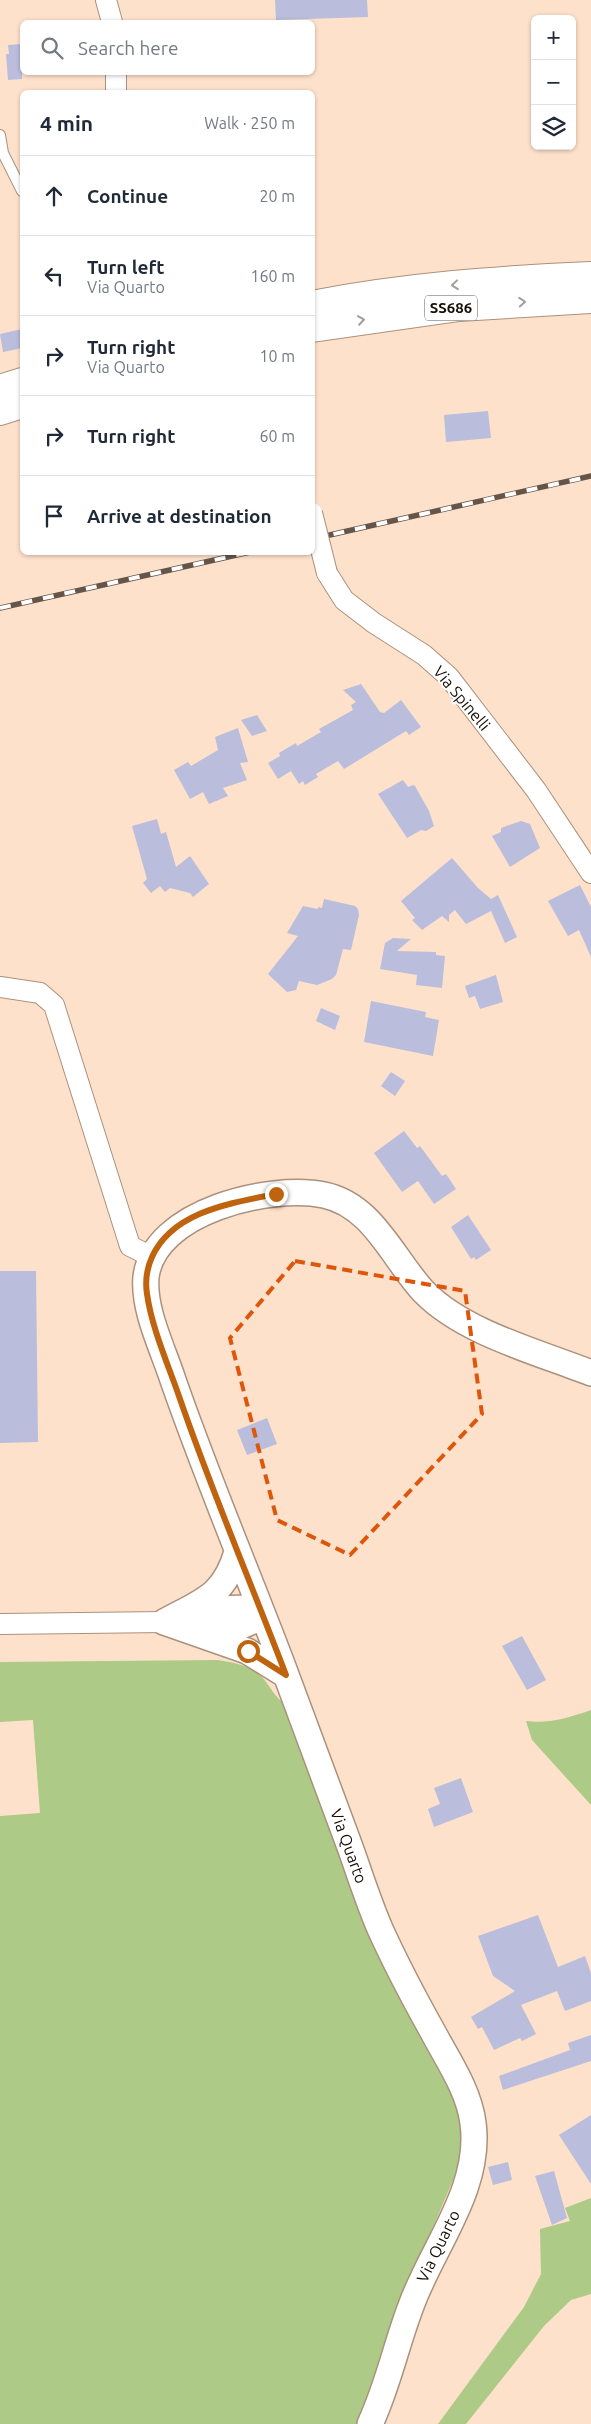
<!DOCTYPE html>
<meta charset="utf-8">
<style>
body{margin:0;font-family:Ubuntu,sans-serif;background:#f6f6f7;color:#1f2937}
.controls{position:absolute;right:15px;top:15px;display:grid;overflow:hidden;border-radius:8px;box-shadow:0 1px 4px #0004}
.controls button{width:45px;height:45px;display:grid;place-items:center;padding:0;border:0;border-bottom:1px solid #e0e1e3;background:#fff;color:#1f2937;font:25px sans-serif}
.stop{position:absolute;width:15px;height:15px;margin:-11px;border:4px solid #bf630f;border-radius:50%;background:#fff}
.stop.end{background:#bf630f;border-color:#fff;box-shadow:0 1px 5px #0008}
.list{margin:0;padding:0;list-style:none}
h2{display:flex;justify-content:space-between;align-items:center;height:65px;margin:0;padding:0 20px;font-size:21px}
h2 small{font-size:16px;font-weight:400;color:#747a83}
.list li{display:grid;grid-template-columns:32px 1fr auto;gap:15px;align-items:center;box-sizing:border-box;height:80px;padding:0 20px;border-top:1px solid #e0e1e3}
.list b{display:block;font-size:19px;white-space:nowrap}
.list p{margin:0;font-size:16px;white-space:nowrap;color:#747a83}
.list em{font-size:16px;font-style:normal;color:#747a83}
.icon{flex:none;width:28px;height:28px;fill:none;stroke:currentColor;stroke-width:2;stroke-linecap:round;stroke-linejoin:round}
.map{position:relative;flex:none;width:591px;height:2424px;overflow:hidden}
.search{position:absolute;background:#fff;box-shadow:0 1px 4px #0004;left:20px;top:20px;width:295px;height:55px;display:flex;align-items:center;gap:12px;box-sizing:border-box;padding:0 18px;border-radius:8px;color:#747a83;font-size:19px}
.panel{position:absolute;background:#fff;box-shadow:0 1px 4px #0004;left:20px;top:90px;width:295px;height:465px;border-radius:8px}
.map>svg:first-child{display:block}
.green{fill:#adca86}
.building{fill:#babddc}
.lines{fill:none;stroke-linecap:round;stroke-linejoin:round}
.service-casing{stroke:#ab917c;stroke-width:12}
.minor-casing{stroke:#ab917c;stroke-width:22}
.tertiary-casing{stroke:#ab917c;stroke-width:28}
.trunk-casing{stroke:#ab917c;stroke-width:30}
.service{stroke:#fff;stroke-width:10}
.minor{stroke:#fff;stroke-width:20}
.tertiary{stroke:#fff;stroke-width:25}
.trunk{stroke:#fff;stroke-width:28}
.rail-casing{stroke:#655549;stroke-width:5.5}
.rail{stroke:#fff;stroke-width:4;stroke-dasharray:11;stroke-linecap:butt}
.minor-bridge-casing{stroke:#ab917c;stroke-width:22;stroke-linecap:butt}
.minor-bridge{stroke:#fff;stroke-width:20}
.oneway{stroke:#a29e9b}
.route{stroke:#bf630f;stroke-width:6}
.marked{fill:none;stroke:#de550c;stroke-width:4;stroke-dasharray:10 6;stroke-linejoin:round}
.labels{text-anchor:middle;stroke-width:4;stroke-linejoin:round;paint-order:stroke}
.shield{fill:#fff;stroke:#5c5651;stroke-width:1}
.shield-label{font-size:15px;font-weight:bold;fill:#160d06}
.street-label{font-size:16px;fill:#160d06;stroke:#fff}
</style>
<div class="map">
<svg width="591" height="2424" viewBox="0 0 591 2424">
<rect width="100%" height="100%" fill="#fee1cb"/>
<path class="green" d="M217,1660C232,1662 249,1665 261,1676C270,1685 275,1699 287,1705L370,1939L455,2098L462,2131L460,2164L393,2320L368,2403L357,2424H0V1816L40,1813L33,1720L0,1722V1662Z
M591,1710V1805L532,1740L526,1721C550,1724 568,1718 591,1710Z
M591,2198V2294L571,2300L544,2326L466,2424H438L524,2307L541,2274L540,2229L570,2221L565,2208Z"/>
<path class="building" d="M275,0H367L368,17L276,20Z
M22,44V79L8,80L6,54H9L8,45Z
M22,329V348L3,352L0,334Z
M488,411L491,438L446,442L444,415Z
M361,684L380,712L384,713L401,700L421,727L409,735L406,731L344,769L338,761L316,774L318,777L305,785L303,781L299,784L291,771L278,779L268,763L280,756L279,753L296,743L297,746L321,732L319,729L353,710L351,705L356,702L343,690Z
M257,715L267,731L252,736L241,720Z
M238,728L248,762L240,763L247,780L223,788L228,796L209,804L203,792L190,799L174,770L188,762L191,766L218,750L215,737Z
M403,780L408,787L413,785L415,786L429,811L434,826L426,831L421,830L407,838L378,794Z
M157,819L161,834L166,832L176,867L190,856L209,884L193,897L190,893L170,888L165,892L160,886L151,893L143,883L147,879L132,826Z
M521,821L530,824L540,848L510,867L492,836L501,832V828Z
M452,858L478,888L491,899L498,895L517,937L505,943L491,911L466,924L455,910L449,915V922L442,916L422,930L412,920L415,918L401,901Z
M580,885L591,907V957L579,930L568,936L548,901Z
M324,899L355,906L358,909L359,915L351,950L343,949L336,975L332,979L317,985L299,981L296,990L287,992L268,974L298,936L287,933L303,906L318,909V907L322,908Z
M393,938L411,939L397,951L436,952V955L445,956L442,988L416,985L417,975L380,969L385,943Z
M496,975L503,1002L480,1009L475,996L469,998L465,986Z
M371,1001L426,1012L425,1017L439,1020L433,1056L364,1042Z
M321,1008L340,1016L335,1030L316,1021Z
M391,1072L405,1081L395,1096L381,1086Z
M404,1131L417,1148L420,1146L442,1176L446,1174L456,1189L434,1204L418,1181L402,1192L374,1153Z
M468,1215L491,1250L476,1260L474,1257L471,1259L451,1227Z
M0,1271H36L38,1442L0,1443Z
M267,1418L277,1444L247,1455L237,1430Z
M522,1636L546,1680L527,1690L502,1646Z
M461,1778L473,1812L434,1827L428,1809L440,1804L434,1788Z
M538,1915L558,1967L585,1956L591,1973V2001L565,2011L557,1991L521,2005L536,2034L522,2041L520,2038L494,2050L482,2027L478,2029L471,2017L515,1991L493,1976L478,1936Z
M591,2035V2061L503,2090L499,2076L570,2050L568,2043Z
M591,2115V2184L559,2135Z
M508,2162L512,2180L493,2185L488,2167Z
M554,2171L567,2218L552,2225L535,2176Z"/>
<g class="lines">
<g class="service-casing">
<path id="service" d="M0,135L3,153L22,191"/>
</g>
<g class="minor-casing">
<path id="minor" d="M106,0L112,22
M116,72V92
M327,573L344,600L374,623L424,655L449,677L536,790L591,873
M0,987L40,993L54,1005L130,1246L152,1257
M0,1624L164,1622"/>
</g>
<g class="tertiary-casing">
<path id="tertiary" d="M190,1610L245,1608L263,1615
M164,1622L247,1651L286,1675
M164,1622C202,1601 224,1597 237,1552
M203,1631C227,1631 243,1628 263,1615
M370,2424C388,2386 396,2345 411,2306C432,2247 482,2189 473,2123C469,2091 449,2062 434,2034C415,2000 397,1966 381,1931C369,1904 360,1875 350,1847C328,1789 307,1730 285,1672C248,1574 207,1478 173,1380C163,1349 143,1310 146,1277C154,1211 270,1184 324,1195C373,1205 393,1259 424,1292C464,1333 538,1352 591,1373"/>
</g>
<g class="trunk-casing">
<path id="trunk" d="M312,305C404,287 498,280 591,276
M312,328L459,307L591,299
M0,389L22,382
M0,411L22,404"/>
</g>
<use href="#service" class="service"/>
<use href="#minor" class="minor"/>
<use href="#tertiary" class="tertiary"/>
<use href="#trunk" class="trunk"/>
<g class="rail-casing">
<path id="rail" d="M312,539L591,476
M0,608L250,552"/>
</g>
<use href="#rail" class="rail"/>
<g class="minor-bridge-casing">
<path id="minor-bridge" d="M312,513L327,573"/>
</g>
<use href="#minor-bridge" class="minor-bridge"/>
</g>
<defs><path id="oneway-chevron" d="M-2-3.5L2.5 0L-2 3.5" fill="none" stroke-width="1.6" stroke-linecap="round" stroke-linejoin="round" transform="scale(1.25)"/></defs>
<g class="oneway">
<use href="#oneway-chevron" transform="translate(455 285) rotate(174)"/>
<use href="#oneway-chevron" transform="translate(522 302) rotate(-4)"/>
<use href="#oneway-chevron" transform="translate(361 320) rotate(-8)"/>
</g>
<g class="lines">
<path class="route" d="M248,1651L286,1675C251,1583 212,1492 180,1399C168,1364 152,1329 147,1294C145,1281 147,1268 152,1257C173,1211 232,1203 276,1194"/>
</g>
<path class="marked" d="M295,1261L465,1291L482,1414L350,1555L277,1520L230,1338Z"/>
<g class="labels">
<rect class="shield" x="425" y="295.5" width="52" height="25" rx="4"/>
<g class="shield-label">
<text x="451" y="313">SS686</text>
</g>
<g class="street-label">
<text transform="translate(462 698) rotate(50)" y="6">Via Spinelli</text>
<text transform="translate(349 1846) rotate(70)" y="6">Via Quarto</text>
<text transform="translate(438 2246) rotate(-64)" y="6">Via Quarto</text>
</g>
</g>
</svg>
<div class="controls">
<button>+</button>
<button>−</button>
<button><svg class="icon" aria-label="layers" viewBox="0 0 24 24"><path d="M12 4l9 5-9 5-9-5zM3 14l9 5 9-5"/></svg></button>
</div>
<div class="stop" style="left:248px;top:1651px"></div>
<div class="stop end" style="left:276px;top:1194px"></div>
<div class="search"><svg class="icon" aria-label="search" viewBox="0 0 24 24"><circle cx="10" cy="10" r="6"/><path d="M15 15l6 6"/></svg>Search here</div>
<section class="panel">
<h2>4 min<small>Walk · 250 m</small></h2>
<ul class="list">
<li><svg class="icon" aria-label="ahead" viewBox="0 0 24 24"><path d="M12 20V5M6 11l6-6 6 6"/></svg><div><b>Continue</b></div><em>20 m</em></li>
<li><svg class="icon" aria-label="left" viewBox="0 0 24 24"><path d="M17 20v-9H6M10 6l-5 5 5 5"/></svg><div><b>Turn left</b><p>Via Quarto</p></div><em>160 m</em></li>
<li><svg class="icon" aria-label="right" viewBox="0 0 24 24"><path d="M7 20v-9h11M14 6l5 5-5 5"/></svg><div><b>Turn right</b><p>Via Quarto</p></div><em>10 m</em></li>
<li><svg class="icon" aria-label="right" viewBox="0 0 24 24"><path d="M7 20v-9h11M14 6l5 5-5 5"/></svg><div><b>Turn right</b></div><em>60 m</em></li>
<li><svg class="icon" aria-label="arrive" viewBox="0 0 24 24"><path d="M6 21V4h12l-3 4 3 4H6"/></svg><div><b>Arrive at destination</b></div></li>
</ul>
</section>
</div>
